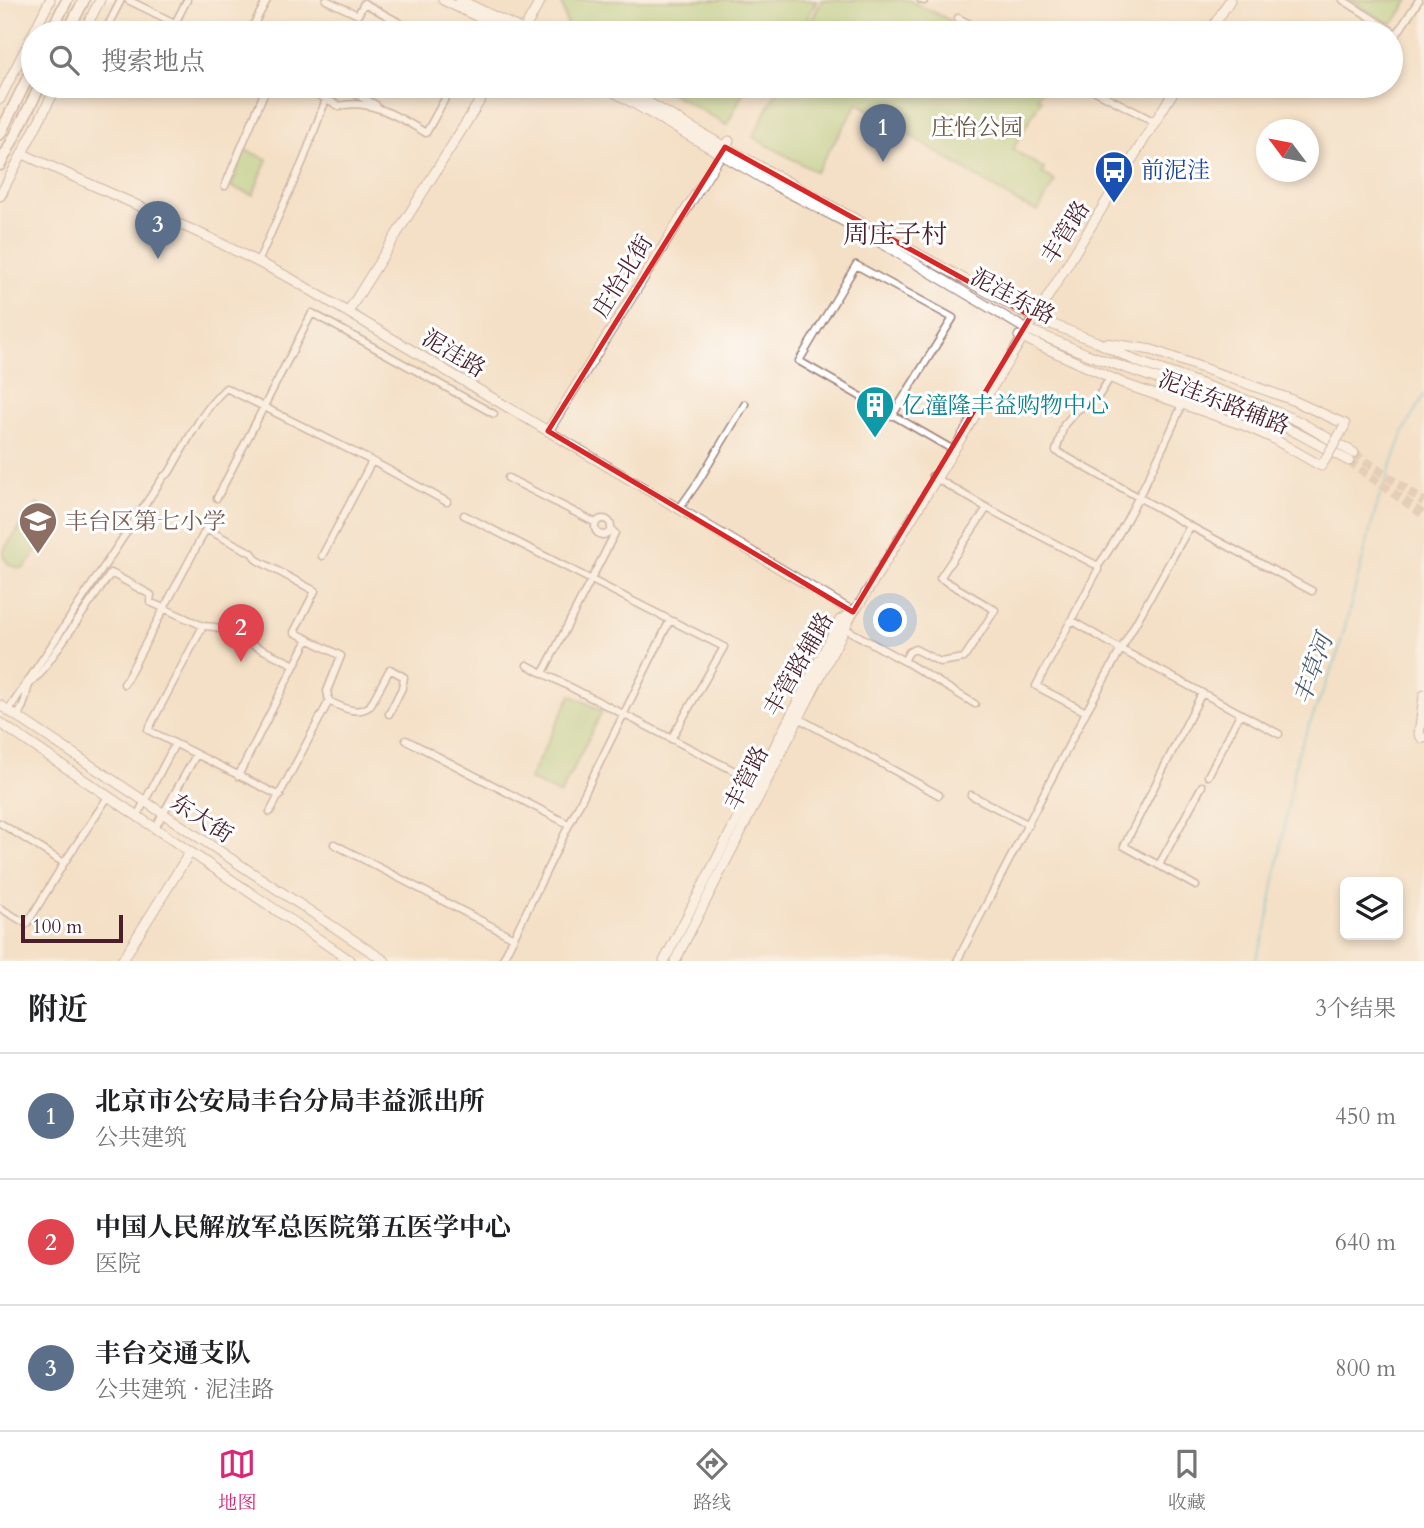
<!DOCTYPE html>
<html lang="zh">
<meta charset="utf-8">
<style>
body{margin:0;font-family:Cardo,"Noto Serif SC",serif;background:#f6f6f6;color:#202124}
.controls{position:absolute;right:21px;bottom:21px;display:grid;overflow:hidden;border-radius:10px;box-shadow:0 4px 10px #0003}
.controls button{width:63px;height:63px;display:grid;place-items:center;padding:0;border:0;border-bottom:2px solid #e0e0e0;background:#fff;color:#202124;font:35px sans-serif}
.compass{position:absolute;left:1256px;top:119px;width:63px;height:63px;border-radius:50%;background:#fff;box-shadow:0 4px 10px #0003;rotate:302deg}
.scale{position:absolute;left:21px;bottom:18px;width:102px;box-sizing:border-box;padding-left:7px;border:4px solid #4a1f2b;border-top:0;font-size:19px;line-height:24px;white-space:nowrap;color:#4a1f2b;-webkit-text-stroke:5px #fff;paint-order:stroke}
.you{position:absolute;left:891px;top:621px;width:24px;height:24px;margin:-18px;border:5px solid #fff;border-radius:50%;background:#1a73e8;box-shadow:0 0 0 10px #1a73e833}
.badge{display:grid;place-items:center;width:46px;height:46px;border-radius:50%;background:#db2777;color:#fff;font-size:23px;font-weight:700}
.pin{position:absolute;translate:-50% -58px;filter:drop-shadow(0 2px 4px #0008)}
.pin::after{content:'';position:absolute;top:37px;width:24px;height:21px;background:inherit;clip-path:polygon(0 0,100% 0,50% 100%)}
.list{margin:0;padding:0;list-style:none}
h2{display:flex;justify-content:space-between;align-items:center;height:91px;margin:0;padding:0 28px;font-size:30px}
h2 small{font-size:23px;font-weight:400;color:#757577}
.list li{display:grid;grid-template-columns:46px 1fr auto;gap:21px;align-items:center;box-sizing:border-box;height:126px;padding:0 28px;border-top:2px solid #e0e0e0}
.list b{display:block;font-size:26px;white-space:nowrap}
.list p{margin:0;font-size:23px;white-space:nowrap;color:#757577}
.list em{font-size:23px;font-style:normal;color:#757577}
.icon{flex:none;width:38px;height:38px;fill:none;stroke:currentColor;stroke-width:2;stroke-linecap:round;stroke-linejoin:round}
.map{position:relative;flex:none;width:1424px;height:961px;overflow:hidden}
.search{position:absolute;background:#fff;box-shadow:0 4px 10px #0003;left:21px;right:21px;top:21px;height:77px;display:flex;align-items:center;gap:18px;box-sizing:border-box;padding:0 24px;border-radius:38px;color:#757577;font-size:26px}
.sheet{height:469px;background:#fff}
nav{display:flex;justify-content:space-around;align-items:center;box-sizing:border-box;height:98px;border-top:2px solid #e0e0e0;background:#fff;font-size:19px;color:#757577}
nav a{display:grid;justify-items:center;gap:4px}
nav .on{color:#db2777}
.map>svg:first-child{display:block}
.green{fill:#a6cf7a;stroke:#787752;stroke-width:2}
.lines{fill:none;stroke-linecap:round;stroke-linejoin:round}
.stream{stroke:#4db7ca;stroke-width:2}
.secondary-tunnel{stroke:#d2b9a7;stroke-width:9;stroke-dasharray:9 4.5;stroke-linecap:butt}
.street-casing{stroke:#9f8078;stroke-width:9}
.secondary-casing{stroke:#9f8078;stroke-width:11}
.highway-casing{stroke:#9f8078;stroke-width:13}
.street{stroke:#fff;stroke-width:6}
.secondary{stroke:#fff;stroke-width:9}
.highway{stroke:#fff;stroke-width:10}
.secondary-bridge-casing{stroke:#9f8078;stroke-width:11;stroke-linecap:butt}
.secondary-bridge{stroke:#fff;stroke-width:9}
.marked{fill:none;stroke:#d62828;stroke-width:5;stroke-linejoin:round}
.labels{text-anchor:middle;stroke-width:6;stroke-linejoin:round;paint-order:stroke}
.park-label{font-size:23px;fill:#665443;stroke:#fff}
.transit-label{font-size:23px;fill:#164399;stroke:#fff;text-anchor:start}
.street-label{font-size:23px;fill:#4a1f2b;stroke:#fff}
.culture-label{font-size:23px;fill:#0d838f;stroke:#fff;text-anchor:start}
.education-label{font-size:23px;fill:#785e54;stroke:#fff;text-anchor:start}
.water-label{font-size:24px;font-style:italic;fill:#4b5c6b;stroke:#fff}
.quarter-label{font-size:26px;fill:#4a1f2b;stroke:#fff}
</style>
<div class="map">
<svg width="1424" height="961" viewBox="0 0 1424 961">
<rect width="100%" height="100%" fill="#fff"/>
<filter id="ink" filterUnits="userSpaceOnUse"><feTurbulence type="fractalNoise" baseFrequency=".0143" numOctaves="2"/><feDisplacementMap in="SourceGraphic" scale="14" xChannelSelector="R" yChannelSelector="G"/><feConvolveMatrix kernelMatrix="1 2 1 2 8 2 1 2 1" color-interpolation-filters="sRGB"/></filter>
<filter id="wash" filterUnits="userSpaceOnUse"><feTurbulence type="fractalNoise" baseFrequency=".00686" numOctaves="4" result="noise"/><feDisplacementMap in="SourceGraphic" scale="28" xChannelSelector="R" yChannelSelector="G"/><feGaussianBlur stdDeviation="1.57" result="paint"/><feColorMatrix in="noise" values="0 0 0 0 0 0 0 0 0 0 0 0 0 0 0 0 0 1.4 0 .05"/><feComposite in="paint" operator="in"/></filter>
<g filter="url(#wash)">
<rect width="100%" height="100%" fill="#f4e0c6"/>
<path class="green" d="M564,0H817L800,33H569L562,4Z
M822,0H909L975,33H805Z
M1350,0H1409L1396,20L1392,23L1387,22Z
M659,86H730L743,92L727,125Z
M779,86H1044L1037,97L1041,100L1013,149L1044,169L1042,173L1055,181L1038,211L1022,205L858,103L816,172L753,137Z
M245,150L267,159L253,195L231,187Z
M37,504L59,519L25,567C15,570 7,565 3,555L5,548Z
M571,695L602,711L560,795L529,779Z"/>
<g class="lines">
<path class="stream" d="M1255,961L1266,930L1297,755L1337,657L1378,501L1405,429L1424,395"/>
</g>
</g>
<g filter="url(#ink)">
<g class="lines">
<path class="secondary-tunnel" d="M1354,453L1424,502
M1349,461L1424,515"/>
<g class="street-casing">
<path id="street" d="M128,0L195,33
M326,0L358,15L364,3L418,33
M921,0L924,1
M1343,0L1397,34L1419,0
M958,18L987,33
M104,33L121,0
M170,33L187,0
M249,33L267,0
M389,33L396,21
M299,86L326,99
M341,86L376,105
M1086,86L1151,120
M225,186L267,86
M258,262L303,161L326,99L339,106C371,98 400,118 426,133L452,86
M1108,381L1098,397L1076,411L1064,425L1056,451L1190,526L1312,591
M892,416L953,318L856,265L799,361L950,448
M932,476L987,508L1098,566
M508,478L596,523
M217,498L312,313L494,414
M679,509L698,482L745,404
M464,515L670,620L502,961
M595 527a8 8 0 1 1 16 0a8 8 0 1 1-16 0Z
M322,556L372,461
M670,620L724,647L671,739
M1071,620L1120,649L1279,734
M203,626L215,627L295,665
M844,628L904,661L975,704
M904,661L909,652L915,649L940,662L964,658L995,610L940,578L987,508
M527,665L756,782
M543,673L615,533L611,530
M124,684L206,529L252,553L257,560L315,591L294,632L341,656L327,691L329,701L270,812
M329,701C342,707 356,716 370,706L390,669L404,677L402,688L389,714
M8,711L164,476L169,473C186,444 201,411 226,388L372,461L447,502
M1086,712L1036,686L1098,570V566C1119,537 1134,506 1150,474C1161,451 1173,428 1182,404
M17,717C19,713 21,710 23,706C29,691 24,685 40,674L111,573L151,595L150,602L203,626L148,730L280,796
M798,718L939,795
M406,740L568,824
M238,776L308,639
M1208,776L1240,714
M971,795L1029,825
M137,816L175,744
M0,823L64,863
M155,828L196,755
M334,844L514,938
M1159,865L1202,786
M1196,886L1124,846L1202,693
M0,908L27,924L64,863L108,797
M957,961L1086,712L1190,526"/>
</g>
<g class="secondary-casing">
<path id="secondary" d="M443,0L511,33
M460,0L529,33
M83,33L100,0
M522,33L541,0
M1209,33L1230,0
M604,86L774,185L851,225L1024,328L1089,355L1260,415L1299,434L1349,461
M620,86L725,147L1031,316L1097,342L1136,361L1263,406L1298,421L1354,453
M0,99L50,0
M23,154L208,237L290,278L853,612
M0,196L57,86
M348,312L489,86
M1019,336L1127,385L1243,425L1272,438L1321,466L1325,460
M1106,343L1152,350L1290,399L1345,424L1344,427
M548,431L729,141
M1424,695L1419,734L1422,738H1424
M0,705L385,961
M0,723L351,961
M122,961L190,852
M664,961L840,620L851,613
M675,961L853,612L860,603L1177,86"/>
</g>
<g class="highway-casing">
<path id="highway" d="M50,33L67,0
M67,33L84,0
M0,134L33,67
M0,165L40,86
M0,195L2,192"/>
</g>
<use href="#street" class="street"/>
<use href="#secondary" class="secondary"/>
<use href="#highway" class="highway"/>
<g class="secondary-bridge-casing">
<path id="secondary-bridge" d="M1325,460L1344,427"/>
</g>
<use href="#secondary-bridge" class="secondary-bridge"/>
</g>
</g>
<path d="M0 0H1424V961H0ZM725,147L1031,316L853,612L548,431Z" fill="#f4e0c6" fill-opacity=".55" fill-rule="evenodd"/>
<path class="marked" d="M725,147L1031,316L853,612L548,431Z"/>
<defs>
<g id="bus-pin" transform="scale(2.0125)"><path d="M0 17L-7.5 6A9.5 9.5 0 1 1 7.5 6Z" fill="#1a4fb4" stroke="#fff"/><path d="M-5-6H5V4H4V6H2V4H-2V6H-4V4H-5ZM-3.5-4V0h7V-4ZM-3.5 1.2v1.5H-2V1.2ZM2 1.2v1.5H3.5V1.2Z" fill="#fff"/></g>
<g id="building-pin" transform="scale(2.0125)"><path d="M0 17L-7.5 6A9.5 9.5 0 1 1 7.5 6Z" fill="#0f9aa8" stroke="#fff"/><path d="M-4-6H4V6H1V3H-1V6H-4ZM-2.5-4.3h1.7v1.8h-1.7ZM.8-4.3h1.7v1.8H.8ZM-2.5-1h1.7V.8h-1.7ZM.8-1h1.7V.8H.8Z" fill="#fff"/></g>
<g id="school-pin" transform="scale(2.0125)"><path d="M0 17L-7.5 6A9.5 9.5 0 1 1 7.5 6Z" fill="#8d6e63" stroke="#fff"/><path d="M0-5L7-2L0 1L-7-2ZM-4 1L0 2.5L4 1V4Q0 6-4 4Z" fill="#fff"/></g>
</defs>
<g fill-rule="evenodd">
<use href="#bus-pin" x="1114" y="170"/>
<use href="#building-pin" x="875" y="405"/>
<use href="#school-pin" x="38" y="521"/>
</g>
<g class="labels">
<g class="park-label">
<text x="977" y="135">庄怡公园</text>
</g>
<g class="transit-label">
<text x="1141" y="178">前泥洼</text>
</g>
<g class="street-label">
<text transform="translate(1065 232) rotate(-58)" y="8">丰管路</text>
<text transform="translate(622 276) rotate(-58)" y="8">庄怡北街</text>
<text transform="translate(1013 296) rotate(28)" y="8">泥洼东路</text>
<text transform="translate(454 353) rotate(31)" y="8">泥洼路</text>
<text transform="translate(1224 402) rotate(21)" y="8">泥洼东路辅路</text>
<text transform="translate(798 664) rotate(-60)" y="8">丰管路辅路</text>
<text transform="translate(746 778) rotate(-63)" y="8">丰管路</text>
<text transform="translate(202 818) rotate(33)" y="8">东大街</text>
</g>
<g class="culture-label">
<text x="902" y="413">亿潼隆丰益购物中心</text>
</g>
<g class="education-label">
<text x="65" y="529">丰台区第七小学</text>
</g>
<g class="water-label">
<text transform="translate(1313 669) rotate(-70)" y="8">丰草河</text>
</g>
<g class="quarter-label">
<text x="895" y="243">周庄子村</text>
</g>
</g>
</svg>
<div class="controls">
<button><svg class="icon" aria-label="layers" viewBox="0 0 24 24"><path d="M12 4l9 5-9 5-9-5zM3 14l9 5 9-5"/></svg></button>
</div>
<svg class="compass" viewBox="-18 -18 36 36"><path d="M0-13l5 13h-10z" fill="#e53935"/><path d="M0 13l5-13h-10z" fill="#757577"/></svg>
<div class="scale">100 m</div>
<div class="you"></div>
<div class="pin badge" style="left:883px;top:162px;background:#5c6f8a">1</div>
<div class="pin badge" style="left:241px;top:662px;background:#e0444e">2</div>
<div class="pin badge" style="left:158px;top:259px;background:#5c6f8a">3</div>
<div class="search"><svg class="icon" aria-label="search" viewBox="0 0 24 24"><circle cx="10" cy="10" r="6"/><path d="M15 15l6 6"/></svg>搜索地点</div>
</div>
<section class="sheet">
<h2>附近<small>3个结果</small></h2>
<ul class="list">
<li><span class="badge" style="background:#5c6f8a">1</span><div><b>北京市公安局丰台分局丰益派出所</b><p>公共建筑</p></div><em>450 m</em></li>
<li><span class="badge" style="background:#e0444e">2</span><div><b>中国人民解放军总医院第五医学中心</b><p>医院</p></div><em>640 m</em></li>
<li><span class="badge" style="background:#5c6f8a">3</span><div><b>丰台交通支队</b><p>公共建筑 · 泥洼路</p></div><em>800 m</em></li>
</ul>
</section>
<nav>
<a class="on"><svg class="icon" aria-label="map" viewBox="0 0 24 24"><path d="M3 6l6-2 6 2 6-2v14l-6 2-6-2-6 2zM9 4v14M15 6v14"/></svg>地图</a>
<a><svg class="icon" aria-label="directions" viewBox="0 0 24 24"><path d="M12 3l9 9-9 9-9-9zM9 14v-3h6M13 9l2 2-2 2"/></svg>路线</a>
<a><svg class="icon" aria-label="saved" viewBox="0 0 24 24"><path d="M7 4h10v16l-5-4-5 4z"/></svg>收藏</a>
</nav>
